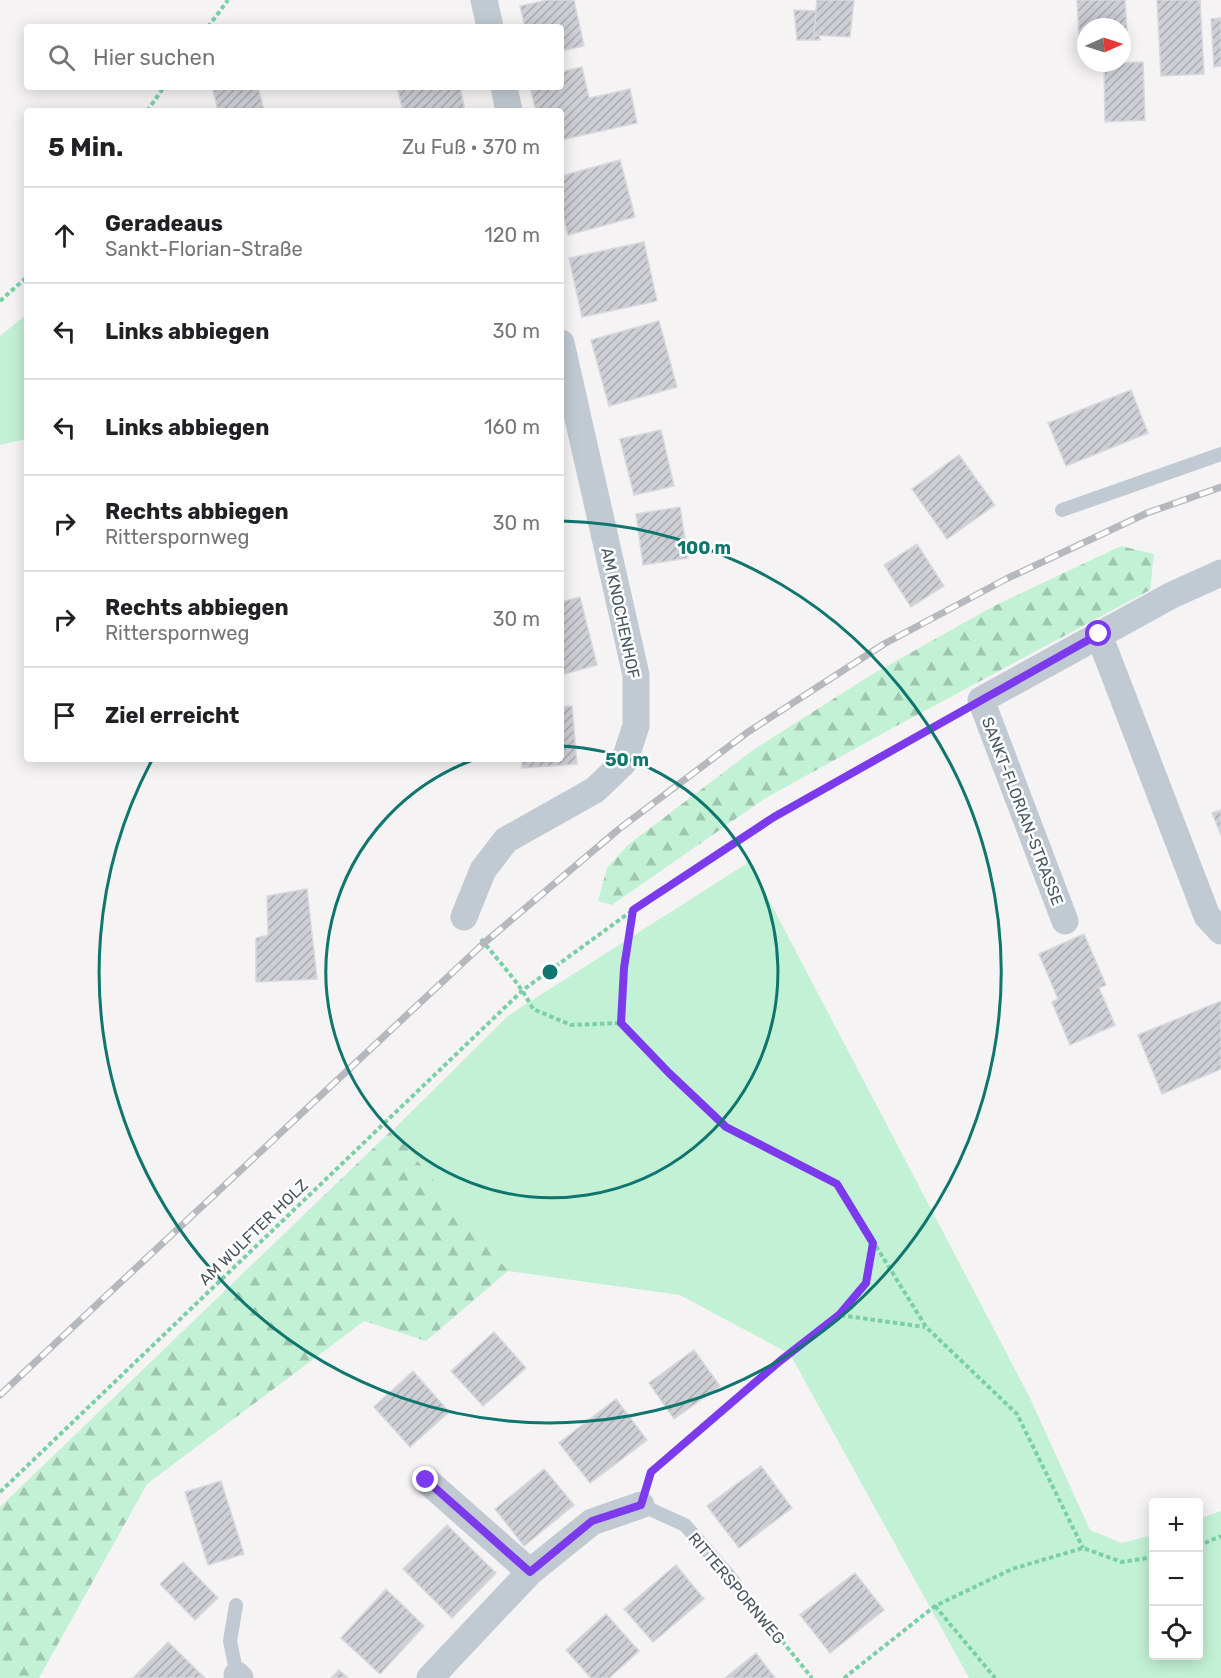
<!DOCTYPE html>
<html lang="de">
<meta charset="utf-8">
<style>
body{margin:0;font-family:Rubik,sans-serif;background:#f6f6f6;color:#202124}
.controls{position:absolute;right:18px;bottom:18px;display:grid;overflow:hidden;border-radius:6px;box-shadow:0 3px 15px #0003}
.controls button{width:54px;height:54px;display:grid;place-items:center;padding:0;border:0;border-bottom:2px solid #e0e0e0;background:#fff;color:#202124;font:30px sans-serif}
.compass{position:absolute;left:1077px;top:18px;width:54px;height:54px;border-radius:50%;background:#fff;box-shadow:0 3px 15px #0003;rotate:87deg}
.stop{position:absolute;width:18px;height:18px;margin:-14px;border:4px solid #7c3aed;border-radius:50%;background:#fff}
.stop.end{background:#7c3aed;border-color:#fff;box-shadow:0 2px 6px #0008}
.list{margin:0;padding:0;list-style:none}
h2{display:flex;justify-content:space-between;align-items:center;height:78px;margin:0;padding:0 24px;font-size:26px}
h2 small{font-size:20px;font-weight:400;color:#757577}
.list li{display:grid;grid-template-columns:39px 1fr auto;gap:18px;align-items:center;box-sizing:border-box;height:96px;padding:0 24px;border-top:2px solid #e0e0e0}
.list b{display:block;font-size:22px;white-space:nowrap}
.list p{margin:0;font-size:20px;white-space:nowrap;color:#757577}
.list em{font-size:20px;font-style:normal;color:#757577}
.icon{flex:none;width:33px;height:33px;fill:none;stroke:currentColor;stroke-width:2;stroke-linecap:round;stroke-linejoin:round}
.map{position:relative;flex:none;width:1221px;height:1678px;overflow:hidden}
.search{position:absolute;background:#fff;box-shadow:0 3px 15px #0003;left:24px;top:24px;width:540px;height:66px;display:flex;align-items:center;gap:15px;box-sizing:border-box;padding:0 21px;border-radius:6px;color:#757577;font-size:22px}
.panel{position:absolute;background:#fff;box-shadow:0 3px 15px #0003;left:24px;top:108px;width:540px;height:654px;border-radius:6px}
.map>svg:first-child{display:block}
.green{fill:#c3f1d5}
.forest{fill:url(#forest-firs)}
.building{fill:url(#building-hatch);stroke:#d7d9de;stroke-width:1.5}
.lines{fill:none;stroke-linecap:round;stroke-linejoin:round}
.path{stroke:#7ad0a6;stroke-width:4;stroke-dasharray:4.5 3;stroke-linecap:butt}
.lane{stroke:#c1cad2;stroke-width:14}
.street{stroke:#c1cad2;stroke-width:27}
.rail-casing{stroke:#b5b8bd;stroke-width:7}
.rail{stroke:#fff;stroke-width:4.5;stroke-dasharray:14;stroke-linecap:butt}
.route{stroke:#7c3aed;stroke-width:8}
.ring{fill:none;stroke:#0f766e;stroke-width:3}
.labels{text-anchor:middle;stroke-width:5;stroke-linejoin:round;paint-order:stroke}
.street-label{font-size:16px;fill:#4a5661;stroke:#fff}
.centre{fill:#0f766e;stroke:#fff;stroke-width:3}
.ring-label{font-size:18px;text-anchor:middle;font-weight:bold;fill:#0f766e;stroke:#fff;stroke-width:5;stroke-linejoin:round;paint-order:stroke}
</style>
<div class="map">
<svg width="1221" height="1678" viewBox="0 0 1221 1678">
<defs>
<pattern id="forest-firs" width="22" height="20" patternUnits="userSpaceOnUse" patternTransform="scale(1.5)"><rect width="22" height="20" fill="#c3f1d5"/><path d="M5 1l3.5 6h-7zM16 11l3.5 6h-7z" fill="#a0c6b0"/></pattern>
<pattern id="building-hatch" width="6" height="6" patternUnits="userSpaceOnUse" patternTransform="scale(1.5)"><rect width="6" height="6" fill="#cdcfd5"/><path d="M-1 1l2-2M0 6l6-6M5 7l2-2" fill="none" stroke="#a8abb0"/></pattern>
</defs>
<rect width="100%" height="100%" fill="#f5f3f3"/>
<path class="green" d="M27,314V439L0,445V336Z
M749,862L1029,1396L1090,1530L1122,1543L1153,1535L1154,1656H1198L1199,1519L1221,1511V1678H969L790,1354L680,1295L508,1271L392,1131L509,1015Z"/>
<path class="forest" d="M1121,546L1154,554L1150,590L887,731L764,799L612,905L598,901L607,868L628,845L753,750L871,675L994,606Z
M392,1130L508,1271L426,1341L364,1321L147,1484L39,1678H0V1507Z"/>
<path class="building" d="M548,0H574L584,46L561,51V27H525L520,6Z
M817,0H854L850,37L814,35Z
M1077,0H1125L1127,32H1122V27H1086V35H1079Z
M1157,0H1200L1204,74L1161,76Z
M794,10L816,11L814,35H819L820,40H797Z
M1221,18V66L1214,67L1211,19Z
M1143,62L1145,120L1105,122L1104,63Z
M582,67L589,98L630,89L637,123L561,140V111H536L530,87H561V72Z
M227,87H258L264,111H218L213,90Z
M397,87H460L465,111H403Z
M620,160L635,217L568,235L561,208V176Z
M644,242L657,301L582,317L569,258Z
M659,321L677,387L609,406L591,340Z
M1131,390L1148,433L1066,466L1048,423Z
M661,430L674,486L634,495L620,439Z
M959,455L995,505L947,539L912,489Z
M680,507L688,558L643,565L636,514Z
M917,544L944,586L911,607L884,565Z
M580,597L597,665L561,675V602Z
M572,706L577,764L522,768V759H561V707Z
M1221,810V835L1212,813Z
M307,889L317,979L256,982V938L268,935L267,896Z
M1084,934L1106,985L1099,988L1115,1025L1070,1045L1052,1002L1058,999L1039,954Z
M1221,1001V1069L1162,1094L1138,1035Z
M494,1332L526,1368L483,1406L451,1371Z
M694,1350L720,1386L674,1419L649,1383Z
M413,1371L449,1412L410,1447L374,1407Z
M616,1399L647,1440L590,1483L559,1443Z
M761,1466L792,1508L739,1548L707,1506Z
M544,1469L574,1505L524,1546L495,1509Z
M221,1481L244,1554L208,1565L185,1492Z
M447,1525L496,1573L452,1618L403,1569Z
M183,1562L218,1598L195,1620L160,1584Z
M676,1565L704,1599L653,1642L624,1609Z
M855,1573L884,1610L830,1653L800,1615Z
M386,1589L424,1626L380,1674L341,1638Z
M606,1614L639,1651L609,1678H591L566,1650Z
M168,1642L205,1678H133Z
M756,1653L775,1678H725Z
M339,1670L348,1678H331Z"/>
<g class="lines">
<path class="path" d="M208,27L228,0
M147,111L164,87
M0,301L27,277
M481,939C500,963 519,982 533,1009L571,1025L621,1023L669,1073L726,1127L837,1183L926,1327L1017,1414L1083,1548
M621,1023L624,968L633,910
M840,1314L866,1283L873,1243
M649,1480L651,1472L780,1361L839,1315L925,1327
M0,1492L523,990L633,910L774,817L957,714
M1198,1546L1221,1536
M749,1600L812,1678
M935,1606L995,1678
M844,1678L935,1606L1012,1569L1083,1548L1122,1562L1154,1557"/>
<path class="lane" d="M1062,510L1221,454
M641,1505L685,1525L735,1583
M235,1678L237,1675L230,1641L236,1605"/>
<path class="street" d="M484,0L490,27
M504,87L509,111
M1099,635L1207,916L1221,931
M464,917L483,870L506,840L595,790L624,762L636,726V675L561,343
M1065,921L981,700L1172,595L1221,573
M426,1480L530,1572
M237,1675L240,1678
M430,1678L530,1572L592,1522L641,1505"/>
<g class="rail-casing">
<path id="rail" d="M0,1395L484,943L619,829L748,732L884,644L1006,579L1147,513L1221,487"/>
</g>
<use href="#rail" class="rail"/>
</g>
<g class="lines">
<path class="route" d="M426,1480L530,1572L592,1521L641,1505L651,1472L780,1361L839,1315L866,1283L873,1243L837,1184L726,1127L669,1073L621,1023L624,968L633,910L774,817L1099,634"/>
</g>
<g class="ring">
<path d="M562 746A226 226 0 1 1 473 760"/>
<path d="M562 521A451 451 0 1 1 152 760"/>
</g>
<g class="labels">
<g class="street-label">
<text transform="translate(621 613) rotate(78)" y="6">AM KNOCHENHOF</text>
<text transform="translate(1023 811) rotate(69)" y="6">SANKT-FLORIAN-STRASSE</text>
<text transform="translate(253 1232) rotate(-44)" y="6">AM WULFTER HOLZ</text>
<text transform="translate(737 1588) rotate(50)" y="6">RITTERSPORNWEG</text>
</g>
</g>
<circle cx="550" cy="972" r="9" class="centre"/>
<g class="ring-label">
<text x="704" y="554">100 m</text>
<text x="627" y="766">50 m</text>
</g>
</svg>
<div class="controls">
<button>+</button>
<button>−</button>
<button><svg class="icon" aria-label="locate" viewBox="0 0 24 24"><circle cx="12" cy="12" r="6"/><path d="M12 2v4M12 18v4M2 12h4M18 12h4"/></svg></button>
</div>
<svg class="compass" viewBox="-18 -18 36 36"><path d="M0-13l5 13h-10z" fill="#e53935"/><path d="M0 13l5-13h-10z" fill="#757577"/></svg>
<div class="stop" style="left:1099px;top:634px"></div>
<div class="stop end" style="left:426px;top:1480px"></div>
<div class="search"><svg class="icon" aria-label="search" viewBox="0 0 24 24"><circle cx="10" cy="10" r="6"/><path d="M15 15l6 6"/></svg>Hier suchen</div>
<section class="panel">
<h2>5 Min.<small>Zu Fuß · 370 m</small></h2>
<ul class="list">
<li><svg class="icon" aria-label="ahead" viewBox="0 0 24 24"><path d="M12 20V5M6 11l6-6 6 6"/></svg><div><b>Geradeaus</b><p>Sankt-Florian-Straße</p></div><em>120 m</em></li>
<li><svg class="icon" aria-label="left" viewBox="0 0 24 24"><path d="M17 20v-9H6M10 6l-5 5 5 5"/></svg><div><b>Links abbiegen</b></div><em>30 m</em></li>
<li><svg class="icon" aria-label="left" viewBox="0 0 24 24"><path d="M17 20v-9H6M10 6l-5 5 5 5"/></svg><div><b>Links abbiegen</b></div><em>160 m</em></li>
<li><svg class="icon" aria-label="right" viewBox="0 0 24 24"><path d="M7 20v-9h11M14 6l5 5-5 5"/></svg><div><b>Rechts abbiegen</b><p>Ritterspornweg</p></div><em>30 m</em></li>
<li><svg class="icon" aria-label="right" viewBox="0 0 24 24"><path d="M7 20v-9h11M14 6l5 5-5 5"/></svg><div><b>Rechts abbiegen</b><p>Ritterspornweg</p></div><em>30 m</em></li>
<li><svg class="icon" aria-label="arrive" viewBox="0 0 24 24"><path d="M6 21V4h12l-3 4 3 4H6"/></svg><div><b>Ziel erreicht</b></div></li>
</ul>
</section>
</div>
